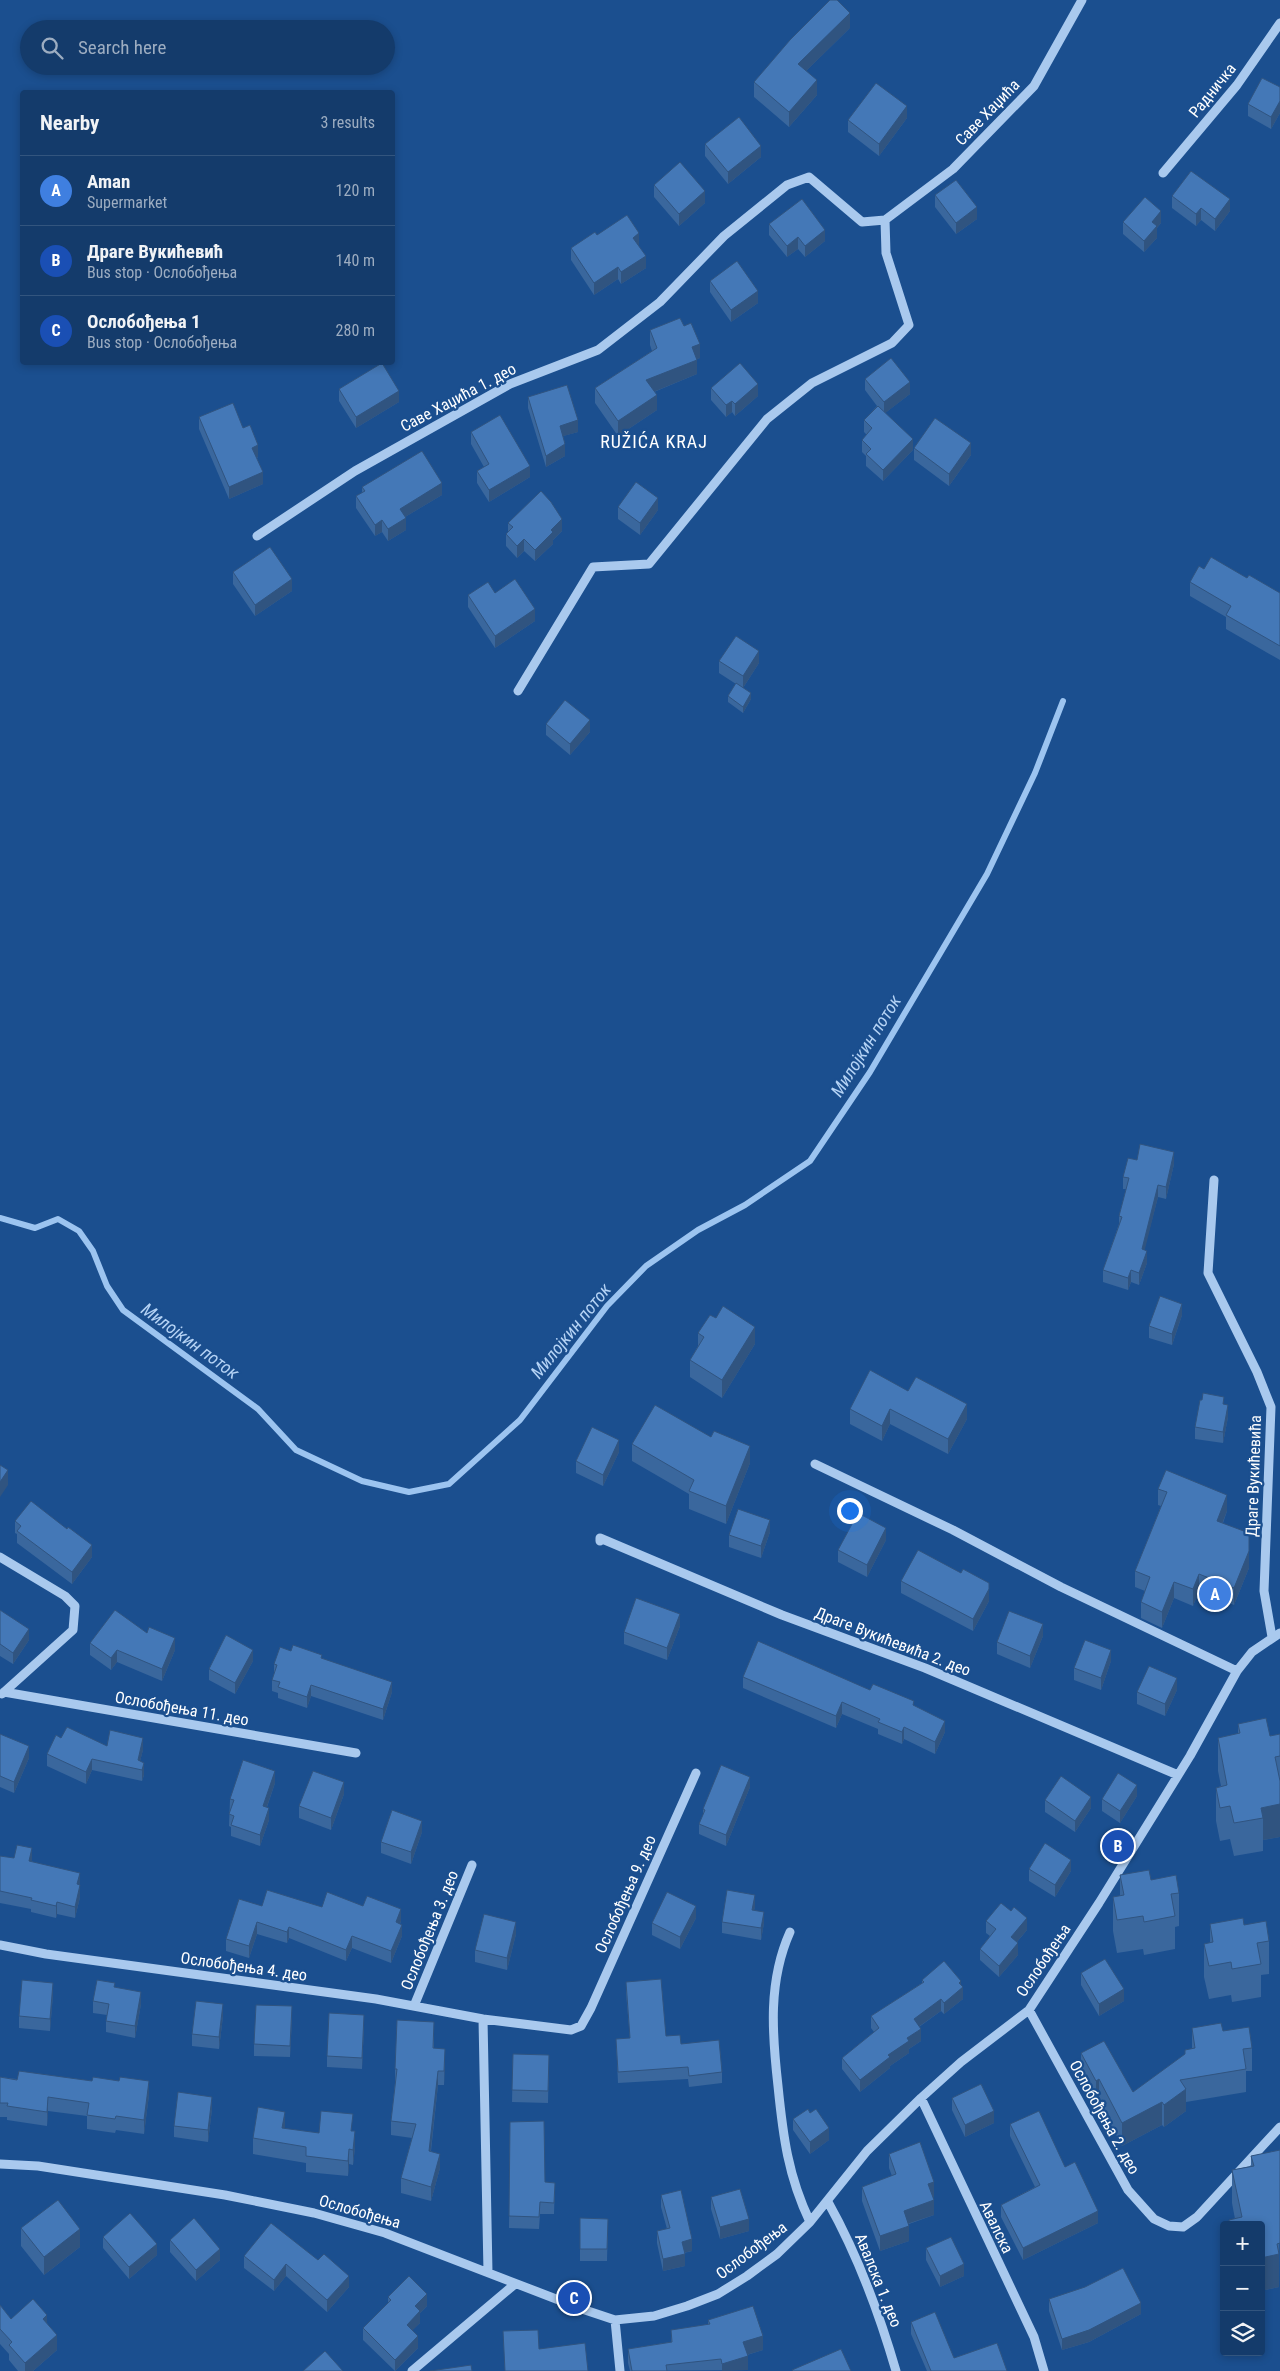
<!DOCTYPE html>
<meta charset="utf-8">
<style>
body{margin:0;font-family:"Roboto Condensed",sans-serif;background:#1d4271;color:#f1f3f6}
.controls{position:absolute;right:15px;bottom:15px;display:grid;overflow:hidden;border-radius:5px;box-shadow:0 2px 8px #0003}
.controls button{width:45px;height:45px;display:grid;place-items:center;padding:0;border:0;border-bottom:1px solid #33557e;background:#143b6b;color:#f1f3f6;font:25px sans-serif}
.you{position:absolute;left:849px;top:1510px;width:18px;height:18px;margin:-12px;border:4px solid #fff;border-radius:50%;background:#1a73e8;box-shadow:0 0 0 8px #1a73e833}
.badge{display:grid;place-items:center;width:32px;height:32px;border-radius:50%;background:#ffd166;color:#fff;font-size:16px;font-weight:700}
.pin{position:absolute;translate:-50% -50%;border:2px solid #fff;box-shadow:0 1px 5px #0006}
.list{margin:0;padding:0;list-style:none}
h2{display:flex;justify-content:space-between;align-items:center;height:65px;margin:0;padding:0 20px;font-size:21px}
h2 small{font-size:16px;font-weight:400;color:#9dadc1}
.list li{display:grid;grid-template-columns:32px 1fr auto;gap:15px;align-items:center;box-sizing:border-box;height:70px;padding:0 20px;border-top:1px solid #33557e}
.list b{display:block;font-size:19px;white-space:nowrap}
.list p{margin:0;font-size:16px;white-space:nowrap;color:#9dadc1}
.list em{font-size:16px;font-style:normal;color:#9dadc1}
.icon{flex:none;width:28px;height:28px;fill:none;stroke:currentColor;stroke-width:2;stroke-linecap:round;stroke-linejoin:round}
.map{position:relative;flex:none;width:1280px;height:2371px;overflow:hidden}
.search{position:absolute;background:#143b6b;box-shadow:0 2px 8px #0003;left:20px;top:20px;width:375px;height:55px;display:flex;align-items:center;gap:12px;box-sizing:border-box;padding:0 18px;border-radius:28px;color:#9dadc1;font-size:19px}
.panel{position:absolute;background:#143b6b;box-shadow:0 2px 8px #0003;left:20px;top:90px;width:375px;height:275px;border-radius:5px}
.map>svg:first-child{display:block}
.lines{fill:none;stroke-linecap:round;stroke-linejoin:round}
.stream{stroke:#9cc4f0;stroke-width:6}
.minor{stroke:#a9c9ee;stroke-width:9}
.wall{fill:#3a679d}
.shaded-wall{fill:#305480}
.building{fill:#4478b7;stroke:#305480}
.labels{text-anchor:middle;stroke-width:4.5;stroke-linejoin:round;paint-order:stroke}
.street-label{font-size:16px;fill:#fff;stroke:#1b4f8f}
.neighbourhood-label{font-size:18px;letter-spacing:1px;fill:#fff;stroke:#1b4f8f}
.water-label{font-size:18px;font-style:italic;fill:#b5d3f5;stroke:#1b4f8f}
</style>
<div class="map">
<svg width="1280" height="2371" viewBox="0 0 1280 2371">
<rect width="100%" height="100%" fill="#1b4f8f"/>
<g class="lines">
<path class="stream" d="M0,1218L35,1228L58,1219L79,1231L93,1251L107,1286L123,1310L258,1409L296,1450L362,1481L409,1492L449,1484L520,1420L607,1306L646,1266L698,1230L745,1205L810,1161L870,1072L987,874L1035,773L1063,701"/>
<path class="minor" d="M1163,173L1237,85L1280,23
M885,220L953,169L1034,86L1082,0
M257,536L355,471L510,384L598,350L660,302L724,236L787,185L809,177L862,222L885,220
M518,691L593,567L649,564L767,419L812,383L892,343L909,325L886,253L885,220
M1214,1180L1208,1273L1257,1372L1271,1407L1264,1591L1272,1637
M815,1464L953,1530L1061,1587L1237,1671
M600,1541V1538L782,1615L925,1668L1178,1775
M0,1557L65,1596L75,1606L73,1630L2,1694
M4,1692L356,1753
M790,1932C768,1981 772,2033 778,2086C783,2136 788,2176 810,2222
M0,1945L46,1954L376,1999L483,2019L571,2030L581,2026L591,2008L696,1773
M414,2006L472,1865
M1029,2010L1128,2190L1154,2219L1169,2226L1183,2227L1197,2217L1280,2127
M483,2019L488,2272
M921,2098L1034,2337L1044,2371
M0,2164L38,2166L225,2195L314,2213L385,2233L582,2309L615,2320L654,2316L687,2306L718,2294L747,2276L777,2254L810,2222L867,2151L921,2098L961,2062L1029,2010L1099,1903L1190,1756L1237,1671L1252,1652L1280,1633
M828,2202C856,2252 880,2316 896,2371
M615,2320L620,2371
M412,2371L515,2284"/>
</g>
<path class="wall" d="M850,28L806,71L817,95L789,127L754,97V82Z
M1280,87V113L1271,129L1248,116V104Z
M907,118L879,156L848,132V120Z
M705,144L761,157L728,184L705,156Z
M654,185L705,203L679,226L654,197Z
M935,195L977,219L956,234L935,207Z
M1172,196L1230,211L1215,231L1201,220L1196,226L1172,208Z
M1123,222L1161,223L1157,228V238L1144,252L1123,234Z
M769,224L825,241L805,257L798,249L787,257L769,235Z
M597,235L639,245L638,246L646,268L621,284L618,279L594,295L571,260V248Z
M710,281L758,303L731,322L710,292Z
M684,326L700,358L697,359V374L654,392L657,410L618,436L595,403V388L652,351L650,345V330Z
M865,379L910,394L885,413L913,450L883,481L866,466V456L862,452V440L867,435L864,432V420L877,406L865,390Z
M711,388L758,396L735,416L732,412L726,417L711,400Z
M339,389L399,402L356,428L339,401Z
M528,397L578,432L563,436L565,456L546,467L528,408Z
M199,417L243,428L258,457L257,458L263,484L229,499L199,429Z
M471,432L530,477L489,502L477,483V471L484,467L471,444Z
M914,448L971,455L949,486L914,460Z
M362,487L442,495L405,517L406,530L388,541L382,532L375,536L356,508V496L362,493Z
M618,507L658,510L640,535L618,519Z
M508,523L562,531L553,540V544L535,561L524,551L517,558L506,546V534L508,532Z
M1204,569L1247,578L1280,593V660L1226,629V617L1190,596V582Z
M233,572L292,591L255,616L233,584Z
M495,593L535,621L495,648L468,607V595Z
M719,661L759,663L743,688L751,699L743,713L728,702V696L736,684L719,673Z
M546,724L590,732L570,755L546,735Z
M1137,1160L1174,1164L1166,1199L1158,1197L1144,1250L1147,1263L1139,1285L1131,1282L1128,1290L1103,1282V1270L1119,1224V1216L1126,1189H1123V1177Z
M1182,1315L1172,1345L1149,1338V1326Z
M698,1333L755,1344L722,1398L690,1377V1360L698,1346Z
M908,1391L967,1419L948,1454L890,1424L882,1441L850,1424V1409Z
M1224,1404L1228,1417L1223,1443L1195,1439V1427Z
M632,1444L750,1463L726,1524L689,1509V1494L632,1461Z
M619,1452L603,1486L576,1473V1461Z
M1158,1489L1227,1511L1223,1523L1249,1568L1234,1605L1199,1591L1193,1606L1174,1598L1162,1628L1141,1618V1602L1145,1591L1135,1587V1571L1161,1506L1158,1505Z
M15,1521L92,1557L72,1584L17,1543V1534L15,1533Z
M770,1532L761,1558L729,1547V1535Z
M886,1540L867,1577L838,1562V1550Z
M961,1573L989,1601L973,1631L901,1593V1581Z
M0,1610L29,1640L13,1664L0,1656Z
M680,1626L667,1660L624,1644V1632Z
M147,1633L175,1650L162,1681L117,1662L111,1670L90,1655V1643Z
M1043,1636L1030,1668L997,1654V1642Z
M291,1651L322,1658L392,1692L383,1720L311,1696L307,1708L278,1698V1693L272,1691V1680L274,1675V1664Z
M253,1661L235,1694L209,1680V1669Z
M1111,1661L1101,1690L1074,1680V1668Z
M743,1677L870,1690L914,1706L945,1732L935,1754L904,1739L902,1744L878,1734V1729L842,1714L836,1728L743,1688Z
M1177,1690L1165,1716L1137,1704V1692Z
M1238,1724L1270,1736L1280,1734V1837L1263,1840V1851L1234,1856L1230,1839L1220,1841L1216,1821V1788L1221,1786L1218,1771V1738L1238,1734Z
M0,1734L29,1758L14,1793L0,1787Z
M61,1738L107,1746L143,1750L140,1761L144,1775L142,1781L92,1770L86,1784L47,1766V1754Z
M275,1783L267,1807L269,1820L260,1846L231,1836V1827L229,1826L230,1799Z
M750,1787L726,1846L699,1834V1824L703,1815V1809Z
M344,1794L331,1830L299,1818V1806Z
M1137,1796L1120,1823L1102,1811V1799Z
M1045,1800L1091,1808L1075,1832L1045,1812Z
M422,1832L411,1864L381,1853V1842Z
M0,1856L31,1861L80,1885V1897L75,1918L57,1914L56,1918L31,1912V1909L0,1903Z
M1029,1869L1071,1871L1055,1897L1029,1881Z
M1120,1875L1151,1880L1179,1893V1926L1175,1927V1949L1144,1955L1143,1949L1117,1953L1113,1931V1897L1120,1896Z
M262,1906L322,1907L401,1921L400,1924L402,1936L391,1963L352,1948L346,1961L289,1938L287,1943L257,1934L249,1958L226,1951V1939Z
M755,1907L754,1910L764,1923L761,1940L722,1933V1922Z
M696,1918L680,1949L652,1935V1923Z
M986,1921L1027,1930L1017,1942L1018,1955L999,1977L980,1960V1949L990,1936L986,1933Z
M1210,1924L1244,1925L1269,1941V1974L1261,1975V1997L1232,2002L1231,1995L1209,1999L1204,1977V1944L1210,1943Z
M516,1934L507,1970L475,1962V1950Z
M1081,1973L1124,2001L1099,2016L1081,1985Z
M922,1980L961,1985L963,1999L944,2014L941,2011L919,2027L921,2041L909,2049V2053L890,2066V2068L860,2092L842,2069V2058L874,2032L871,2028V2016L922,1983Z
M626,1982L666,2036L681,2044L722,2072V2083L689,2087L688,2079L618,2083L616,2039L630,2038L626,1993Z
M115,1987L141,2004L135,2038L106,2032V2021L107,2015L93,2013V2001Z
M53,1994L50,2031L19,2028V2016Z
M223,2016L219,2049L192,2046V2034Z
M292,2018L290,2057L254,2056V2044Z
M364,2026L362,2069L327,2067V2056Z
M1192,2028L1223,2031L1252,2048V2071H1246V2092L1186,2102V2111L1164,2127L1162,2125L1122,2146L1099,2102L1096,2103L1081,2076V2053L1133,2092L1185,2055V2050L1192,2049Z
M434,2036V2048L445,2063L444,2085H438L431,2151L440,2168L431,2201L401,2193V2178L412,2138L391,2135V2121L395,2083V2069Z
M513,2054L549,2055L548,2103L512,2102Z
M0,2077L149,2095L144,2134L116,2130L115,2133L87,2129V2116L48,2111L47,2126L7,2120V2117H0Z
M952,2098L994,2123L965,2137L952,2110Z
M212,2109L208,2142L174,2137V2126Z
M810,2113L829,2140L810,2154L793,2130V2119Z
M510,2122L545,2182L555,2183L554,2214H540L539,2229L509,2228Z
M1010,2124L1098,2223L1023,2260L1001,2217V2205L1035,2187L1010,2136Z
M285,2129L319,2133L353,2131L355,2147L353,2165L349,2164L348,2176L306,2172V2163L253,2154V2138Z
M1280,2151L1279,2287L1261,2291V2225H1229V2220L1235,2219L1232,2203V2170L1251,2166V2156Z
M889,2154L934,2197H933L934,2215L909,2224V2241L880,2251L862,2201V2187L892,2176L889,2168Z
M661,2195L692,2251L684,2253L685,2266L663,2271L657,2243V2231L667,2229L661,2207Z
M711,2197L749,2231L720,2239L711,2209Z
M580,2218L608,2219L607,2261H580Z
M21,2228L80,2247L44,2275L21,2246Z
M103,2237L157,2255L129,2279L103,2248Z
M170,2240L220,2260L196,2281L170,2252Z
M926,2248L964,2276L940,2287L926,2260Z
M244,2256L318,2260L349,2287L327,2312L286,2276L274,2291L244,2268Z
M388,2297L427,2306L420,2313V2323L412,2330L418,2348L395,2371L363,2340V2328L388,2303Z
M1049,2299L1141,2314L1089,2342L1062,2350L1049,2311Z
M0,2305L11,2319L47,2323L57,2350L33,2371H18L9,2360V2354L0,2344Z
M708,2320L763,2350L747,2355L748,2370L630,2371L628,2363V2349L671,2342V2330L708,2325Z
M911,2322L954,2358L1007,2371H927L911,2334Z"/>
<path class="shaded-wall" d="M850,13V28L798,79V64Z
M817,80V95L789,127V112Z
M1280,101V113L1271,129V117Z
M907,106V118L879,156V144Z
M761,146V157L728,184V172Z
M705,191V203L679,226V214Z
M1230,199V211L1215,231V219Z
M977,207V219L956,234V223Z
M1201,208V220L1196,226V214Z
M1161,211V223L1157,228V238L1144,252V241L1152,222Z
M825,230V241L805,257V246Z
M639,233V245L633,249V238Z
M798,237V249L787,257V246Z
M646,256V268L621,284V272Z
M618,267V279L594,295V283Z
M758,291V303L731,322V310Z
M700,344V358L692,361V347Z
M697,360V374L646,395V380Z
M910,382V394L884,414V402Z
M758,384V396L735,416V404Z
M399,391V402L356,428V417Z
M657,395V410L618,436V421Z
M732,401V412L726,417V405Z
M578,420V432L560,437V426Z
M913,439V450L883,481V470Z
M971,443V455L949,486V474Z
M565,444V456L546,467V456Z
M258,445V457L252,459V448Z
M530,466V477L489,502V490Z
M263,472V484L229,499V487Z
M442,483V495L400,520V509Z
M658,498V510L640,535V523Z
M406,518V530L388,541V529Z
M562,519V531L553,540V544L535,561V550L551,530Z
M382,520V532L375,536V525Z
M524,539V551L517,558V546Z
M292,579V591L255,616V605Z
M535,609V621L495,648V636Z
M759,651V663L743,688V676Z
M751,693V699L743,713V707Z
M590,720V732L570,755V744Z
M1174,1152V1164L1166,1199V1187Z
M1158,1185V1197L1142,1261V1249Z
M1147,1251V1263L1139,1285V1273Z
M1131,1270V1282L1128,1290V1278Z
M1182,1304V1315L1172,1345V1334Z
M755,1327V1344L722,1398V1380Z
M967,1404V1419L948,1454V1439Z
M1228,1405V1417L1223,1443V1432Z
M890,1409V1424L882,1441V1426Z
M619,1440V1452L603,1486V1475Z
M750,1446V1463L726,1524V1506Z
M8,1470V1485L0,1497V1482Z
M1227,1495V1511L1217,1537V1521Z
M770,1520V1532L761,1558V1546Z
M886,1528V1540L867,1577V1565Z
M1249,1533V1568L1234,1605V1588Z
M92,1545V1557L72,1584V1572Z
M1199,1574V1591L1193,1606V1589Z
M1174,1582V1598L1162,1628V1612Z
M989,1589V1601L973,1631V1619Z
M680,1614V1626L667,1660V1648Z
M1043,1624V1636L1030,1668V1656Z
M29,1629V1640L13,1664V1653Z
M175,1638V1650L162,1681V1669Z
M117,1650V1662L111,1670V1658Z
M253,1650V1661L235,1694V1683Z
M1111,1650V1661L1101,1690V1678Z
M1177,1678V1690L1165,1716V1704Z
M392,1682V1692L383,1720V1709Z
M311,1685V1696L307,1708V1697Z
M842,1702V1714L836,1728V1716Z
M945,1721V1732L935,1754V1742Z
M904,1727V1739L902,1744V1732Z
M143,1738V1750L138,1769V1760Z
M29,1746V1758L14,1793V1782Z
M92,1759V1770L86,1784V1772Z
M144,1763V1775L142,1781V1770Z
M275,1771V1783L263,1818V1806Z
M750,1777V1787L726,1846V1835Z
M344,1782V1794L331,1830V1818Z
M1137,1785V1796L1120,1823V1811Z
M1091,1797V1808L1075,1832V1821Z
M1280,1804V1837L1263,1840V1818L1261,1808Z
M269,1808V1820L260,1846V1835Z
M422,1821V1832L411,1864V1852Z
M32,1848V1860L29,1872V1861Z
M1071,1860V1871L1055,1897V1885Z
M80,1873V1885L77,1884Z
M80,1885V1897L75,1918V1907Z
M755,1895V1907L752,1922V1910Z
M57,1902V1914L56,1918V1906Z
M696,1906V1918L680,1949V1937Z
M401,1909V1921L396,1934V1922Z
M764,1912V1923L761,1940V1928Z
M1027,1918V1930L1011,1949V1937Z
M257,1922V1934L249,1958V1946Z
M516,1922V1934L507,1970V1958Z
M402,1925V1936L391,1963V1951Z
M289,1927V1938L287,1943V1932Z
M352,1936V1948L346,1961V1950Z
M1018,1943V1955L999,1977V1966Z
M961,1981V1989L963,1987V1999L944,2014V2003Z
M53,1983V1994L50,2031V2019Z
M1124,1989V2001L1099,2016V2004Z
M141,1992V2004L135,2038V2026Z
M941,1999V2011L914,2030V2019Z
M223,2004V2016L219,2049V2037Z
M292,2006V2018L290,2057V2046Z
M364,2015V2026L362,2069V2058Z
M921,2029V2041L909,2049V2053L890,2066V2068L860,2092V2080L907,2038Z
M445,2049V2063L444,2085V2071Z
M438,2071V2085L429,2165V2151Z
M1099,2079V2102L1096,2103V2081Z
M149,2081V2095L144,2134V2120Z
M1186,2089V2111L1164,2127V2105Z
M48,2097V2111L47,2126V2112Z
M212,2097V2109L208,2142V2130Z
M1162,2102V2125L1122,2146V2123Z
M994,2111V2123L965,2137V2125Z
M285,2112V2127L282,2144V2128Z
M829,2128V2140L810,2154V2142Z
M355,2131V2147L353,2165V2150Z
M349,2149V2164L348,2176V2161Z
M440,2154V2168L431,2201V2187Z
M934,2182V2197L928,2199V2184Z
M934,2200V2215L904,2225V2211Z
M1098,2211V2223L1023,2260V2248Z
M749,2219V2231L720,2239V2227Z
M909,2226V2241L880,2251V2236Z
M80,2229V2247L44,2275V2257Z
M692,2239V2251L682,2253V2242Z
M157,2244V2255L129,2279V2267Z
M220,2249V2260L196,2281V2270Z
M685,2254V2266L663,2271V2259Z
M1279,2254V2287L1261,2291V2258Z
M286,2264V2276L274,2291V2280Z
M964,2264V2276L940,2287V2276Z
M349,2276V2287L327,2312V2300Z
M427,2294V2306L420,2313V2323L407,2336V2325L415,2306Z
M1141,2303V2314L1089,2342L1062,2350V2339Z
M47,2315V2331L43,2319Z
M57,2335V2350L33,2371H25V2363Z
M418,2336V2348L395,2371V2360Z
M763,2336V2350L743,2356V2342Z
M748,2356V2370L722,2371V2364Z"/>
<path class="building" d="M830,0H837L850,13L798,64L817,80L789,112L754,82L790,40Z
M1262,78L1280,87V101L1271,117L1248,104Z
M876,83L907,106L879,144L848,120Z
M739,117L761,146L728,172L705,144Z
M680,162L705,191L679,214L654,185Z
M1191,171L1230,199L1215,219L1201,208L1196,214L1172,196Z
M956,180L977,207L956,223L935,195Z
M1145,197L1161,211L1152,222L1157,226L1144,241L1123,222Z
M802,199L825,230L805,246L798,237L787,246L769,224Z
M627,215L639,233L633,238L646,256L621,272L618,267L594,283L571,248L595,232L597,235Z
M737,261L758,291L731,310L710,281Z
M680,318L684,326L691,323L700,344L692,347L697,360L646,380L657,395L618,421L595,388L657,348L650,330Z
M891,358L910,382L884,402L865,379Z
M382,363L399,391L356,417L339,389Z
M740,363L758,384L735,404L732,401L726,405L711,388Z
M567,385L578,420L560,426L565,444L546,456L528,397Z
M233,403L243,428L250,425L258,445L252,448L263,472L229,487L199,417Z
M878,406L913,439L883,470L866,454L871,449L862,440L872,428L864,420Z
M500,415L530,466L489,490L477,471L489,464L471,432Z
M935,418L971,443L949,474L914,448Z
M422,451L442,483L400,509L406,518L388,529L382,520L375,525L356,496L365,491L362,487Z
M636,482L658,498L640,523L618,507Z
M541,491L551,502L562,519L551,530L553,532L535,550L524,539L517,546L506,534L513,527L508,523Z
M270,547L292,579L255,605L233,572Z
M1211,557L1247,578L1249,575L1280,593V646L1226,615L1231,606L1190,582L1199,566L1204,569Z
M515,579L535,609L495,636L468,595L488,582L495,593Z
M736,636L759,651L743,676L719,661Z
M736,683L751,693L743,707L728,696Z
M565,700L590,720L570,744L546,724Z
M1140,1144L1174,1152L1166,1187L1158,1185L1142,1249L1147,1251L1139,1273L1131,1270L1128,1278L1103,1270L1122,1217L1119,1216L1129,1178L1123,1177L1128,1158L1137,1160Z
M1160,1296L1182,1304L1172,1334L1149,1326Z
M723,1306L755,1327L722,1380L690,1360L704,1337L698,1333L710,1315L716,1318Z
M870,1370L908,1391L916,1377L967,1404L948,1439L890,1409L882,1426L850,1409Z
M1203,1393L1224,1397L1223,1404L1228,1405L1223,1432L1195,1427L1200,1400H1202Z
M655,1405L711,1437L714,1431L750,1446L726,1506L689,1491L694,1480L632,1444Z
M592,1427L619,1440L603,1475L576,1461Z
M0,1465L8,1470L0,1482Z
M1166,1470L1227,1495L1217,1521L1249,1533V1551L1234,1588L1199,1574L1193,1589L1174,1582L1162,1612L1141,1602L1150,1577L1135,1571L1167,1492L1158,1489Z
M31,1501L67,1529L68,1527L92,1545L72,1572L17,1531L21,1526L15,1521Z
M738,1509L770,1520L761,1546L729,1535Z
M858,1513L886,1528L867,1565L838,1550Z
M918,1550L961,1573L963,1569L989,1583V1589L973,1619L901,1581Z
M636,1598L680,1614L667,1648L624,1632Z
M0,1610L29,1629L13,1653L0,1644Z
M115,1610L147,1633L149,1627L175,1638L162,1669L117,1650L111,1658L90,1643Z
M1009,1611L1043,1624L1030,1656L997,1642Z
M226,1635L253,1650L235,1683L209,1669Z
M1085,1640L1111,1650L1101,1678L1074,1668Z
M758,1641L870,1690L873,1684L914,1701L913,1705L945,1721L935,1742L904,1727L902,1732L878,1722L880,1719L842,1702L836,1716L743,1677Z
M293,1645L322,1655L321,1658L392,1682L383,1709L311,1685L307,1697L278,1687L280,1682L272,1680L277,1665L274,1664L280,1647L291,1651Z
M1149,1666L1177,1678L1165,1704L1137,1692Z
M1266,1718L1270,1736L1280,1734V1756L1275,1757L1280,1781V1804L1261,1808L1263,1818L1234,1823L1230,1806L1220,1808L1216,1788L1227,1785L1218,1738L1240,1733L1238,1724Z
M67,1727L107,1746L110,1730L143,1738L138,1760L144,1763L142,1770L92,1759L86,1772L47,1754L56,1735L61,1738Z
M0,1734L29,1746L14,1782L0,1776Z
M243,1760L275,1771L263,1806L269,1808L260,1835L231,1825L234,1816L229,1814L234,1800L230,1799Z
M721,1765L750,1777L726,1835L699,1824L705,1810L703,1809Z
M313,1771L344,1782L331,1818L299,1806Z
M1118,1773L1137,1785L1120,1811L1102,1799Z
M1061,1776L1091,1797L1075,1821L1045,1800Z
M392,1810L422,1821L411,1852L381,1842Z
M1045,1843L1071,1860L1055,1885L1029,1869Z
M17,1845L32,1848L29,1861L80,1873L77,1884L80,1885L75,1907L57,1902L56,1906L31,1900L32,1898L0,1891V1856L14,1858Z
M1149,1870L1151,1880L1176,1875L1179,1893L1171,1894L1175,1916L1144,1922L1143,1916L1117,1920L1113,1897L1124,1895L1120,1875Z
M267,1890L322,1907L327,1892L363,1906L367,1896L401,1909L396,1922L402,1925L391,1951L352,1936L346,1950L289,1927L287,1932L257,1922L249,1946L226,1939L239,1899L262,1906Z
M727,1890L755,1895L752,1910L764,1912L761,1928L722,1922Z
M667,1892L696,1906L680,1937L652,1923Z
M1001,1903L1011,1911L1014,1907L1027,1918L1011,1937L1018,1943L999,1966L980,1949L996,1929L986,1921Z
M484,1914L516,1922L507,1958L475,1950Z
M1243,1918L1244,1925L1266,1921L1269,1941L1257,1943L1261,1964L1232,1969L1231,1962L1209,1966L1204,1944L1213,1942L1210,1924Z
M1105,1959L1124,1989L1099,2004L1081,1973Z
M944,1961L961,1981L959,1983L963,1987L944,2003L941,1999L914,2019L921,2029L907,2038L909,2041L888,2055L890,2057L860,2080L842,2058L879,2028L871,2016L924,1982L922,1980Z
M661,1979L666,2036L680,2035L681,2044L719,2040L722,2072L689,2076L688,2067L618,2072L616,2039L630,2038L626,1982Z
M22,1980L53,1983L50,2019L19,2016Z
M97,1980L115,1983L114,1987L141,1992L135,2026L106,2021L109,2004L93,2001Z
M196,2001L223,2004L219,2037L192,2034Z
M256,2005L292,2006L290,2046L254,2044Z
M329,2013L364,2015L362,2058L327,2056Z
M397,2020L434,2022L433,2048L445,2049L444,2071H438L429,2151L440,2154L431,2187L401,2178L416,2124L391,2121L397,2069H395Z
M1221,2023L1223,2031L1249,2027L1252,2048L1243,2049L1246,2069L1180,2080L1186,2089L1164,2105L1162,2102L1122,2123L1099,2079L1096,2081L1081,2053L1104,2041L1133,2092L1185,2054V2050L1195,2048L1192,2028Z
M513,2054L549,2055L548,2091L512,2090Z
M19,2071L92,2081L93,2077L119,2081L120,2077L149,2081L144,2120L116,2116L115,2119L87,2115L89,2103L48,2097L47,2112L7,2106L8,2103H0V2077L17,2080Z
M981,2084L994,2111L965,2125L952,2098Z
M178,2092L212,2097L208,2130L174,2126Z
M258,2107L285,2112L282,2128L319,2133L321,2111L353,2114L351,2131H355L353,2150L349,2149L348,2161L306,2156V2147L253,2138Z
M808,2109L810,2113L816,2109L829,2128L810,2142L793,2119Z
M1039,2111L1065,2167L1075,2162L1098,2211L1023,2248L1001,2205L1040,2185L1010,2124Z
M544,2121L545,2182L555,2183L554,2203L540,2202L539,2217L509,2216L510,2122Z
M920,2142L934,2182L928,2184L934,2200L904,2211L909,2226L880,2236L862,2187L896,2174L889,2154Z
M1280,2150V2243L1277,2244L1279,2254L1261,2258V2225H1230L1229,2220L1242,2217L1232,2170L1254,2166L1251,2156Z
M740,2189L749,2219L720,2227L711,2197Z
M681,2190L692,2239L682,2242L685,2254L663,2259L657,2231L670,2228L661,2195Z
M58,2200L80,2229L44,2257L21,2228Z
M130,2213L157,2244L129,2267L103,2237Z
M194,2218L220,2249L196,2270L170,2240Z
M580,2218L608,2219L607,2249H580Z
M271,2223L318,2260L324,2254L349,2276L327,2300L286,2264L274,2280L244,2256Z
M951,2237L964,2264L940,2276L926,2248Z
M1123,2268L1141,2303L1089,2330L1062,2339L1049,2299L1085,2287Z
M409,2276L427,2294L415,2306L420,2311L407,2325L418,2336L395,2360L363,2328L391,2300L388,2297Z
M33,2299L47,2315L43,2319L57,2335L25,2363L9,2345L12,2342L0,2329V2305L11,2319Z
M753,2306L763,2336L743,2342L748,2356L722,2364L721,2359L666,2365L667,2371H632L628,2349L672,2342L671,2330L710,2324L708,2320Z
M935,2312L954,2358L997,2343L1007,2371H931L911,2322Z
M538,2330L539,2349L585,2343L588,2371H505L503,2331Z
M841,2349L851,2371H793L792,2370Z
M325,2351L343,2371H303Z
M471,2365L472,2371H430Z"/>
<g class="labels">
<g class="street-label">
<text transform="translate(1212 90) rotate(-51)" y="6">Радничка</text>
<text transform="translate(987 112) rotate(-46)" y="6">Саве Хаџића</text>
<text transform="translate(458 397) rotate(-28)" y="6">Саве Хаџића 1. део</text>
<text transform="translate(1253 1476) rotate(-88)" y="6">Драге Вукићевића</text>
<text transform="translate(893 1641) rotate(21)" y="6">Драге Вукићевића 2. део</text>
<text transform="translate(182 1708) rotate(10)" y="6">Ослобођења 11. део</text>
<text transform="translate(625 1894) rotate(-66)" y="6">Ослобођења 9. део</text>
<text transform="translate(429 1930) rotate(-68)" y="6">Ослобођења 3. део</text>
<text transform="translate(1043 1960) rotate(-56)" y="6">Ослобођења</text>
<text transform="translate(244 1966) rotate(8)" y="6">Ослобођења 4. део</text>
<text transform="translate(1105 2117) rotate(61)" y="6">Ослобођења 2. део</text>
<text transform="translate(360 2211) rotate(16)" y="6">Ослобођења</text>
<text transform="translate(997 2227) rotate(64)" y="6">Авалска</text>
<text transform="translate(751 2250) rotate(-37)" y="6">Ослобођења</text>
<text transform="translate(879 2280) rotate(68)" y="6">Авалска 1. део</text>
</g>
<g class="neighbourhood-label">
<text x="654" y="448">RUŽIĆA KRAJ</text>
</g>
<g class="water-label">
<text transform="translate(866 1046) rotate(-58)" y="6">Милојкин поток</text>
<text transform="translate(571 1331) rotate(-51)" y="6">Милојкин поток</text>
<text transform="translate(190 1341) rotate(36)" y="6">Милојкин поток</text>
</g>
</g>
</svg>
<div class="controls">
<button>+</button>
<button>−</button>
<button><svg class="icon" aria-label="layers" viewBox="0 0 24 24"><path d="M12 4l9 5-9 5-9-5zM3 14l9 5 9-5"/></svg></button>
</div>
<div class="you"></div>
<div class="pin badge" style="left:1215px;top:1594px;background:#3f7fe0">A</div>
<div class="pin badge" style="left:1118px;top:1846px;background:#1a4fb4">B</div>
<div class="pin badge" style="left:574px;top:2298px;background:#1a4fb4">C</div>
<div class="search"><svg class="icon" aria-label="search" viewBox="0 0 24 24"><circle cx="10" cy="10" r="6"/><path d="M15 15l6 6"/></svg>Search here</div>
<section class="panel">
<h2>Nearby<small>3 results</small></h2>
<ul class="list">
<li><span class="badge" style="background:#3f7fe0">A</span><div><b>Aman</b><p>Supermarket</p></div><em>120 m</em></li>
<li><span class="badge" style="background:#1a4fb4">B</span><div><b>Драге Вукићевић</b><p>Bus stop · Ослобођења</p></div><em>140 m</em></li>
<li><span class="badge" style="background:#1a4fb4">C</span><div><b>Ослобођења 1</b><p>Bus stop · Ослобођења</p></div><em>280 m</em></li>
</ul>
</section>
</div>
